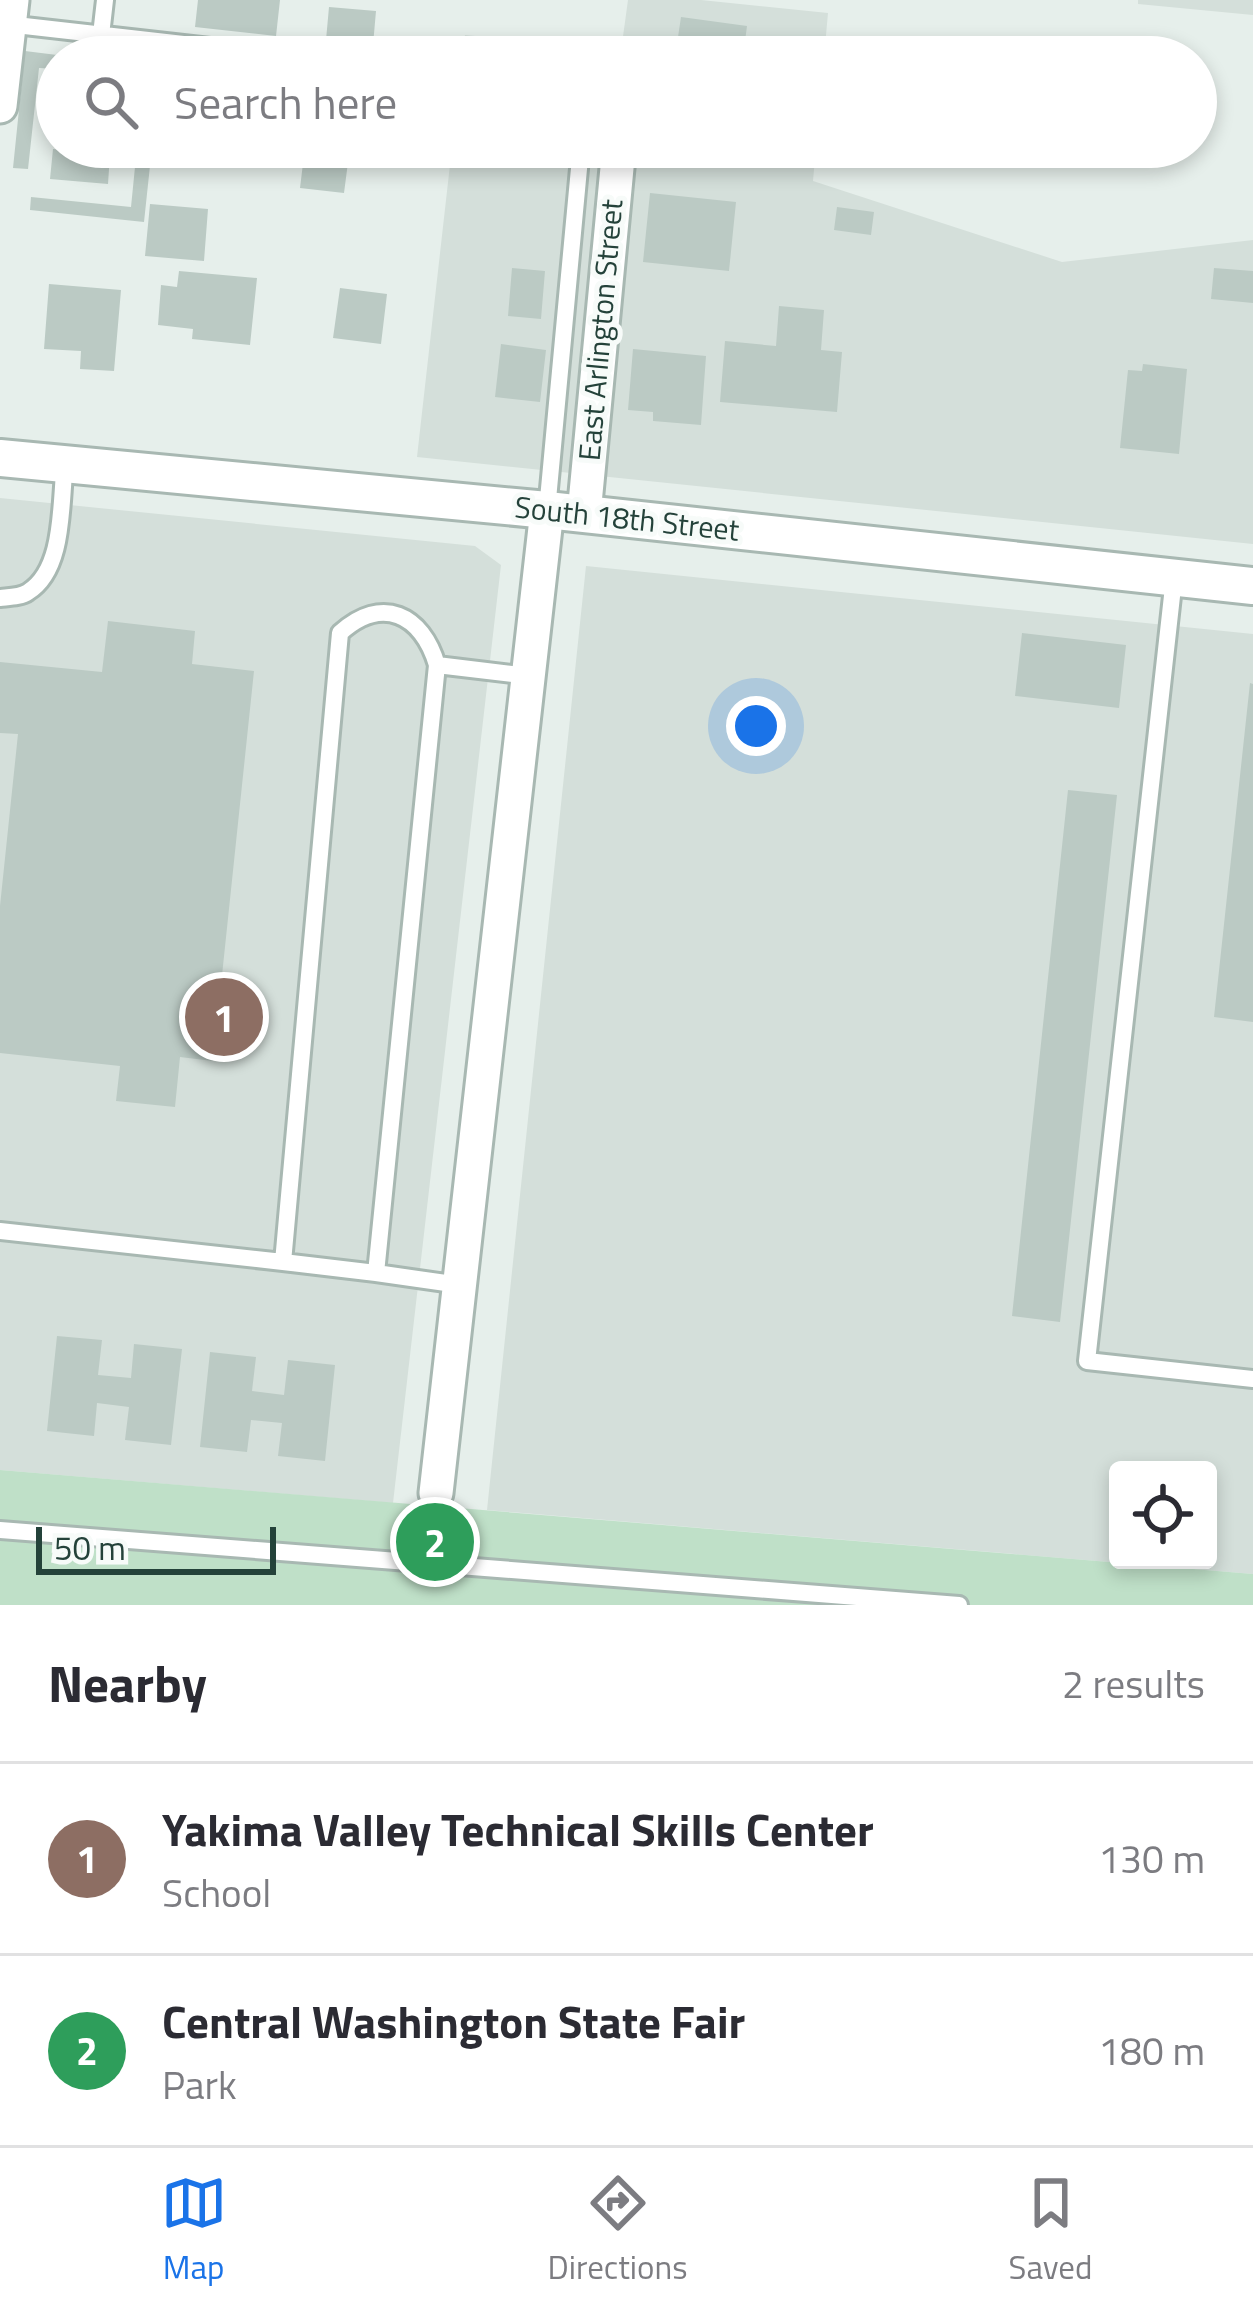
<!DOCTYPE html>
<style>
body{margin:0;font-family:"Titillium Web",sans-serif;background:#f2f2f3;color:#2b2b33}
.controls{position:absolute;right:36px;bottom:36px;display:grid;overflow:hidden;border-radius:12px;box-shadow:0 6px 18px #0003}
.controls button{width:108px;height:108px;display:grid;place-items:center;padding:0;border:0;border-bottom:3px solid #e1e1e2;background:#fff;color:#2b2b33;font:60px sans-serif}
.scale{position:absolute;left:36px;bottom:30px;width:240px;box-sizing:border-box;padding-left:12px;border:6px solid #24423a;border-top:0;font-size:33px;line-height:42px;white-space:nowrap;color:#24423a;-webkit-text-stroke:9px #f7fbf9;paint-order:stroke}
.you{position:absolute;left:756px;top:726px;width:42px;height:42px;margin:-30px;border:9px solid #fff;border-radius:50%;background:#1a73e8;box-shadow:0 0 0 18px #1a73e833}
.badge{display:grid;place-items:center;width:78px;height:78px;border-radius:50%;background:#1a73e8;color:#fff;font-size:39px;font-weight:700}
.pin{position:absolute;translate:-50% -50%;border:6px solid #fff;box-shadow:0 3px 12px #0006}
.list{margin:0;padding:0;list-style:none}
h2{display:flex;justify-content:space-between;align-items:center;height:156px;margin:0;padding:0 48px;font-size:51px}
h2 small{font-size:39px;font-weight:400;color:#7c7c81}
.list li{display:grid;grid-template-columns:78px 1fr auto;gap:36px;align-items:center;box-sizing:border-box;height:192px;padding:0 48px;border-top:3px solid #e1e1e2}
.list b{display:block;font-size:45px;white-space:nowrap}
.list p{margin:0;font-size:39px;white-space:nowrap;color:#7c7c81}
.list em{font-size:39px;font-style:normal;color:#7c7c81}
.icon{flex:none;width:66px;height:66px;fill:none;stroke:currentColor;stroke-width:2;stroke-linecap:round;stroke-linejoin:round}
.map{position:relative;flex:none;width:1253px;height:1605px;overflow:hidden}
.search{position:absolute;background:#fff;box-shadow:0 6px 18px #0003;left:36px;right:36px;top:36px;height:132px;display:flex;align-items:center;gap:30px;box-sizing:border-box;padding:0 42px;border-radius:66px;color:#7c7c81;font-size:45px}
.sheet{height:540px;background:#fff}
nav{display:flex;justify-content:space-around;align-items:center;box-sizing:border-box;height:168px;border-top:3px solid #e1e1e2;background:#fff;font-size:33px;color:#7c7c81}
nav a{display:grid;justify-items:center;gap:6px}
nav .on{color:#1a73e8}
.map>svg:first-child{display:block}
.built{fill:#d4dfda;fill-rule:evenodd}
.green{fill:#bfe0c8}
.building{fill:#bbcac4}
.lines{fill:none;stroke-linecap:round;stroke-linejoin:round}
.service-casing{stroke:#a8b8b2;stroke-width:22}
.minor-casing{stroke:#a8b8b2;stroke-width:39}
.tertiary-casing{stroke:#a8b8b2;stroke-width:42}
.service{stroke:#fff;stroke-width:16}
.minor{stroke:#fff;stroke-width:33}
.tertiary{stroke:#fff;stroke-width:36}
.labels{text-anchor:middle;stroke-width:10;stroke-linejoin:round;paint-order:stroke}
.street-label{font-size:30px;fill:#24423a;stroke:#f7fbf9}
</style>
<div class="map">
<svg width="1253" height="1605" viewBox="0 0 1253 1605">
<rect width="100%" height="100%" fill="#e6efeb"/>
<path class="built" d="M628,0H701L828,13L824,57H462L465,35L621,51Z
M1138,0H1253V15L1138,4Z
M452,147H816L813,181L1062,262L1253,240V544L417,457Z
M0,498L475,546L501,565L393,1503L0,1470Z
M586,566L1253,634V1574L487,1510ZM1118,1470H1208V1560H1118Z"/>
<path class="green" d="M0,1470L1253,1574V1605H0Z"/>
<path class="building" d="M198,0H280L276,36L195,27Z
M329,7L376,11L373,45L362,43L361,57L342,56L343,42L326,40Z
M681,17L747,26L743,57H675Z
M25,51L57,55V69L39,68L28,169L13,168Z
M137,147H152L144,222L30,210L31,197L131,207Z
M305,147H350L344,193L300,188Z
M53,149L110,154L108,184L50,179Z
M650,193L736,202L729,271L643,262Z
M150,204L208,209L204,261L145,256Z
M837,207L874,212L871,235L834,230Z
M512,268L545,271L541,319L508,316Z
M1214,268L1253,271V303L1211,299Z
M179,271L257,278L250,345L192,339L193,329L158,325L161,285L177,287Z
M49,284L121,290L114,371L80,369L81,351L44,349Z
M340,288L387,294L381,344L333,338Z
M779,306L824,310L821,350L842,352L837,412L720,402L725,341L776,346Z
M501,344L546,350L540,402L495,397Z
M633,349L706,356L701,425L653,421V412L628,410Z
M1143,364L1187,369L1179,454L1120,448L1128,370L1142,371Z
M108,621L195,631L192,664L254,671L213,1061L180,1057L175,1107L116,1101L120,1066L0,1053V906L18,734L0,733V662L102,672Z
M1022,633L1126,645L1119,708L1015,696Z
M1250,683L1253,684V1022L1214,1017Z
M1068,790L1117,795L1060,1322L1012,1316Z
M57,1336L102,1340L98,1375L131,1378L134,1344L182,1349L171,1445L125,1440L129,1407L97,1403L94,1436L47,1431Z
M210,1352L256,1357L252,1391L284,1395L288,1360L335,1365L325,1461L278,1456L282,1423L251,1420L247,1452L200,1447Z"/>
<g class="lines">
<g class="service-casing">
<path id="service" d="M7,24L254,52
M101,35L105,0
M480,147L580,158L547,510
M1174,578L1087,1361L1253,1379
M0,598C9,597 21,597 28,592C65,569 60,503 65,464
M437,665L376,1273L283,1262L340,633C382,595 422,614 437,665L529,676
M0,1231L283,1262
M376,1273L460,1285
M0,1530L959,1605"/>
</g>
<g class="minor-casing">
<path id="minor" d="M0,106L12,0
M584,514L619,147
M436,1493L547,510"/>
</g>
<g class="tertiary-casing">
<path id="tertiary" d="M0,458L547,510L1253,586"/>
</g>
<use href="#service" class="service"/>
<use href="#minor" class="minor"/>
<use href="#tertiary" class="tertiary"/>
</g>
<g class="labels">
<g class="street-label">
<text transform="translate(601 330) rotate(-85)" y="10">East Arlington Street</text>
<text transform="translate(627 519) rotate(6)" y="10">South 18th Street</text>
</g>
</g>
</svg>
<div class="controls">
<button><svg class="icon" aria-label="locate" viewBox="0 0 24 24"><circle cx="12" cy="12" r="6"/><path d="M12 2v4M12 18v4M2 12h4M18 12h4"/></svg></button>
</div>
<div class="scale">50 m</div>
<div class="you"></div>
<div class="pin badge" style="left:224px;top:1017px;background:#8d6e63">1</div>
<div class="pin badge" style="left:435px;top:1542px;background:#2e9e5b">2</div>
<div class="search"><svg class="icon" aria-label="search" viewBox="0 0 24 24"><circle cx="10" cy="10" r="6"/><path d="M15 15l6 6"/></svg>Search here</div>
</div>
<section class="sheet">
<h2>Nearby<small>2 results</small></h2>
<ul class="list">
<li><span class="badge" style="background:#8d6e63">1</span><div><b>Yakima Valley Technical Skills Center</b><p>School</p></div><em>130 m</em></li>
<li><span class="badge" style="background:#2e9e5b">2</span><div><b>Central Washington State Fair</b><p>Park</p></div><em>180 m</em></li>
</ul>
</section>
<nav>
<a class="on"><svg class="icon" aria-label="map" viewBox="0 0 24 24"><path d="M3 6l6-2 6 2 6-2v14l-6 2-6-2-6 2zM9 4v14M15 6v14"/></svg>Map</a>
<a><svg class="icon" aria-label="directions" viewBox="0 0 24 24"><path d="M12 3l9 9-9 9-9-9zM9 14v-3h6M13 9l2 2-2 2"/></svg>Directions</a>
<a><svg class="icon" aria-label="saved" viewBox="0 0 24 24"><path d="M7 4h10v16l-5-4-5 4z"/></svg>Saved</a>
</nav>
